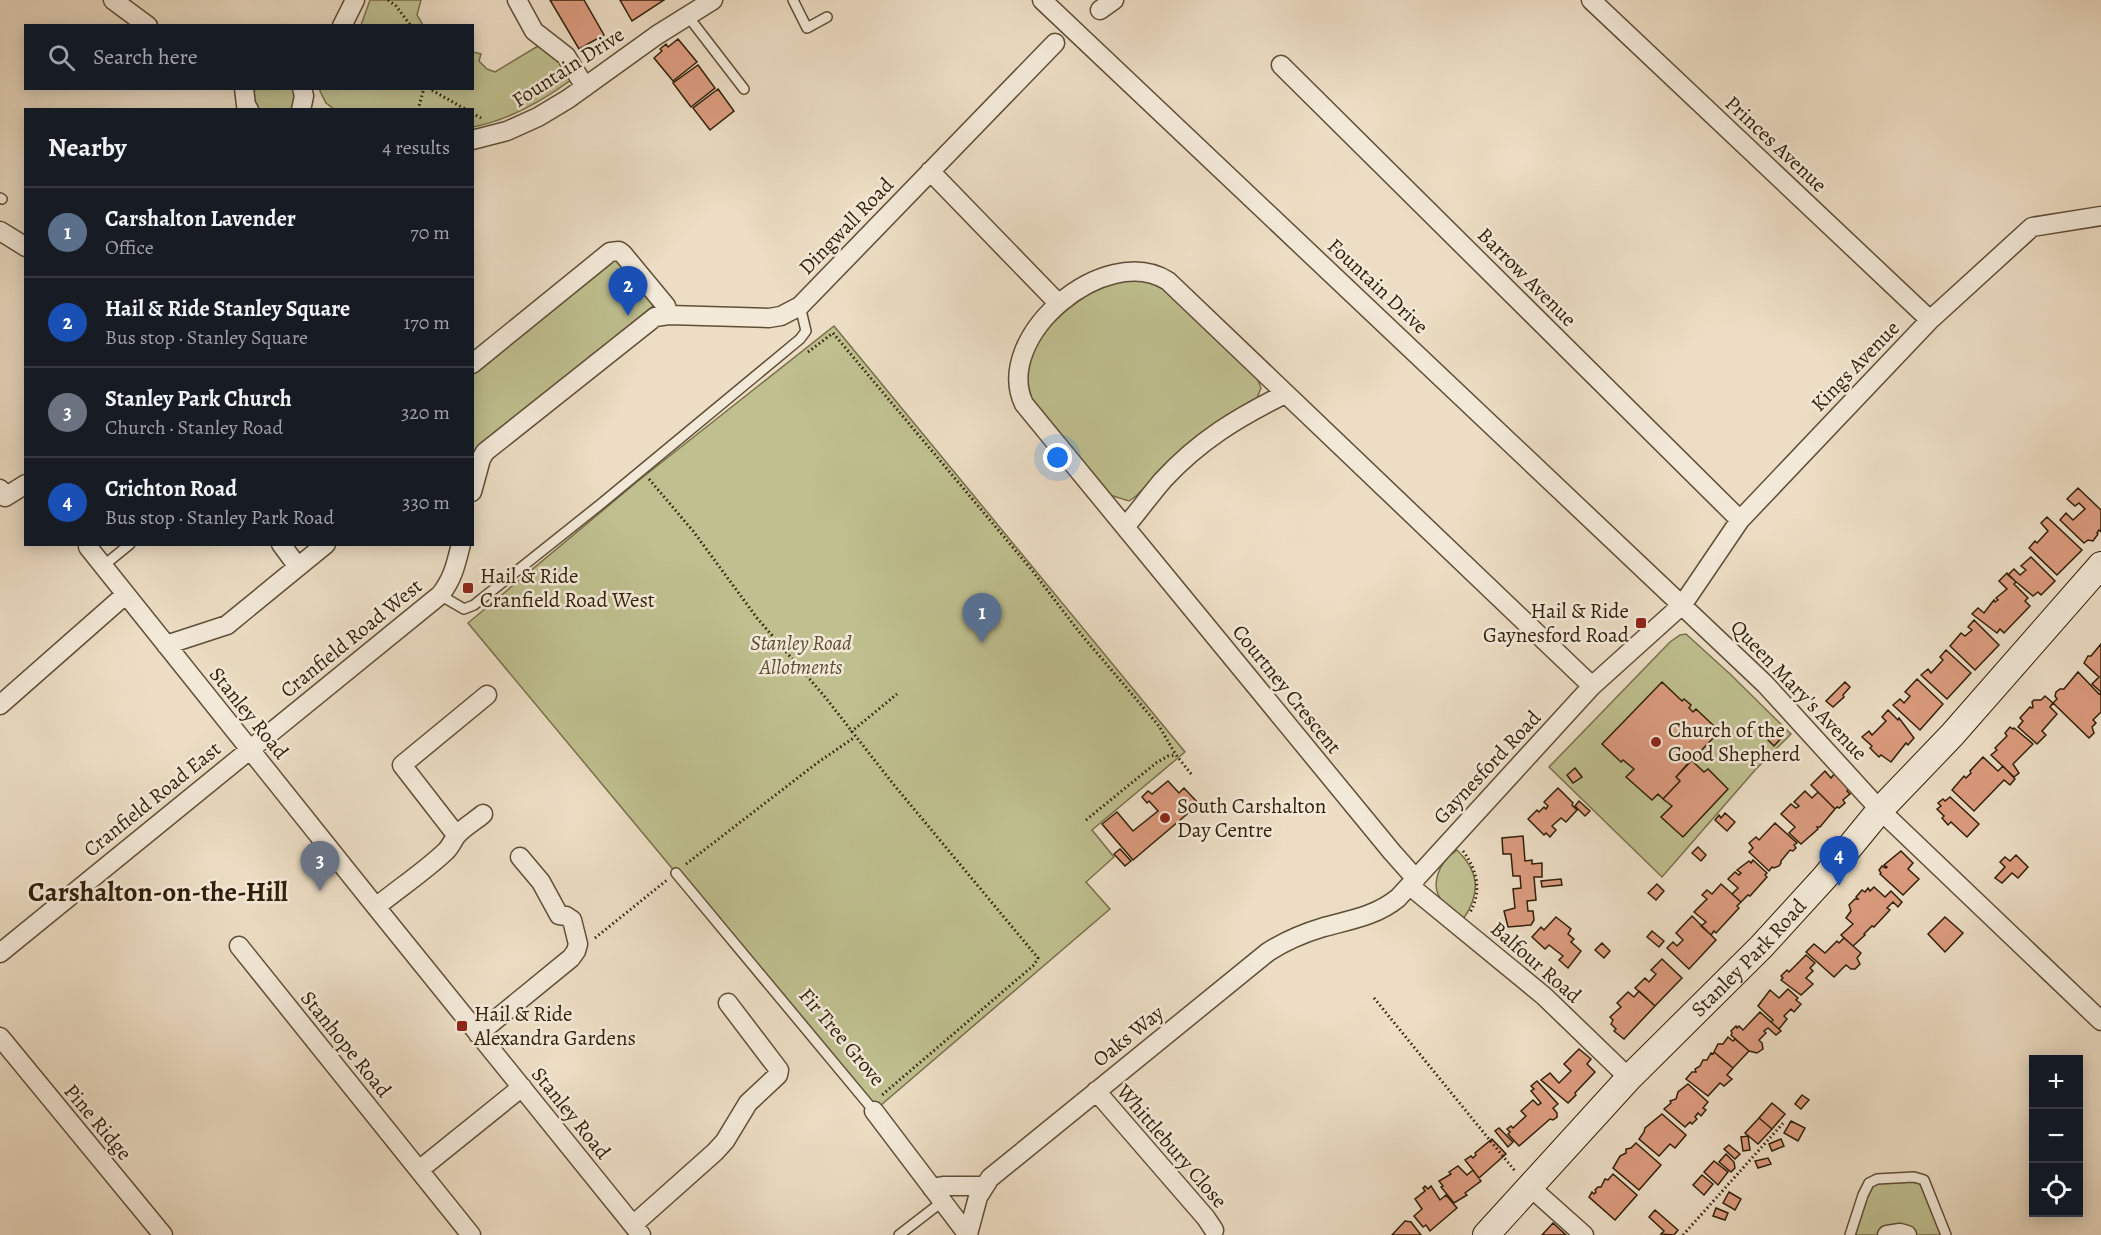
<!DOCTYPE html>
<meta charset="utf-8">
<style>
body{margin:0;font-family:Alegreya,serif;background:#242831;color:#f1f3f6}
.controls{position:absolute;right:18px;bottom:18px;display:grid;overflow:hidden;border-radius:0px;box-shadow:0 3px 15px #0003}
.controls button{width:54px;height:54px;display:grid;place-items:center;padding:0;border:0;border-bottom:2px solid #363941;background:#171b24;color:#f1f3f6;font:30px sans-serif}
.you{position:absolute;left:1058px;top:458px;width:21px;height:21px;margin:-15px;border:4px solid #fff;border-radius:50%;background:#1a73e8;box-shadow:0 0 0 9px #1a73e833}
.badge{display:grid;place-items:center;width:39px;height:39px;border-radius:50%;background:#c59692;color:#fff;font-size:20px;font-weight:700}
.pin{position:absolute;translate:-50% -50px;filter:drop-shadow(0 2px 3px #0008)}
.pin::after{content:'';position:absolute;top:32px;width:21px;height:18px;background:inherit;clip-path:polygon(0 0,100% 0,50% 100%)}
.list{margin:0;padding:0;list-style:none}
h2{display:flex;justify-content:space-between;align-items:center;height:78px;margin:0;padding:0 24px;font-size:26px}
h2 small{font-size:20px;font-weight:400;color:#9ea1a6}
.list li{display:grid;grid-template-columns:39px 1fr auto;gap:18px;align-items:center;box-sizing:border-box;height:90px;padding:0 24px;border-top:2px solid #363941}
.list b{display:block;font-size:22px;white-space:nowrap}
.list p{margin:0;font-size:20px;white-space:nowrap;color:#9ea1a6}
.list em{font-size:20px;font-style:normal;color:#9ea1a6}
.icon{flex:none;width:33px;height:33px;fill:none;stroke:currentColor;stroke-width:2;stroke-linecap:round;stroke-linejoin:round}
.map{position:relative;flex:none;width:2101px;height:1235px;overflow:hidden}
.search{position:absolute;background:#171b24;box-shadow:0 3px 15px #0003;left:24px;top:24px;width:450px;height:66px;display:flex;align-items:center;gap:15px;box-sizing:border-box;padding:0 21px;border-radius:0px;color:#9ea1a6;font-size:22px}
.panel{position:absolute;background:#171b24;box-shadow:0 3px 15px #0003;left:24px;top:108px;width:450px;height:438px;border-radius:0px}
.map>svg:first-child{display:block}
.green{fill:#bfbf8f;stroke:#786f4b;stroke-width:1.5}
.building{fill:#dc9b7f;stroke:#301f07;stroke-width:1.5}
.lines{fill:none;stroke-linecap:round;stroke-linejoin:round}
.lane-casing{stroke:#5f4e36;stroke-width:12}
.street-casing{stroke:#5f4e36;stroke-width:21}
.secondary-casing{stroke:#301f07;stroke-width:28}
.path{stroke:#301f07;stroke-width:3;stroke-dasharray:1.5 3;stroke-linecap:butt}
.lane{stroke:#f3e9d9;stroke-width:9}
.street{stroke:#f3e9d9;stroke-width:18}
.secondary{stroke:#f3e9d9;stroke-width:26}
.poi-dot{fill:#8f2418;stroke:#f3e9d9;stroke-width:2}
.labels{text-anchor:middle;stroke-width:5;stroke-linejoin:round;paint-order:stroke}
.street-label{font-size:21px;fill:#301f07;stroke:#f3e9d9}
.poi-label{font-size:21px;fill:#301f07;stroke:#f3e9d9;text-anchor:start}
.park-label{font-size:21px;font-style:italic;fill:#5b4f30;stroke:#f3e9d9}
.district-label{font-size:27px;font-weight:bold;fill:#301f07;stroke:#f3e9d9}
</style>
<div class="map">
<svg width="2101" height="1235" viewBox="0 0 2101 1235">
<rect width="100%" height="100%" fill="#ecddc4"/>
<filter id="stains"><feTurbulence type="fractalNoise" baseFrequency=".00333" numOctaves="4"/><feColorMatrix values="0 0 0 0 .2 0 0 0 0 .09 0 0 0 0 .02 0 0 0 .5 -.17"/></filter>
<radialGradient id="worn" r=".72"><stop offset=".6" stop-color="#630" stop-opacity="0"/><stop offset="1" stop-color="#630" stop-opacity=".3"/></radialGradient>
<path class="green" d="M370,0H421L417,15L423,25H361Z
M538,46L560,62L571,80C541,102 509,120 473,127L472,110L334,109L326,103L320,91V89L472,88L473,52L481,54L479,61L487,69L495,72Z
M295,88V105L292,109L258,110L253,96L255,89Z
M617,258L654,303L653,306L473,452V372L610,259Z
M1142,279L1159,286L1167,292L1257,378L1261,388L1257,398L1208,428L1172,460L1136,496L1129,501L1110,495L1101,485L1030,398C1012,352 1066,302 1106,286C1117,281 1130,280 1142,279Z
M834,326L1185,752L1092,830L1114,857L1086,882L1110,909L874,1111L468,623L638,481Z
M1686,634L1730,674L1791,734L1756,769L1662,877L1549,767L1670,642L1680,635Z
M1457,850C1479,871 1481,892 1464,918C1458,913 1450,909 1444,903C1428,887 1439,861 1457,850Z
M1913,1180L1922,1183L1943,1235H1918L1902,1230L1877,1235H1853L1864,1199L1872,1184L1878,1182Z"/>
<path class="building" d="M550,0H584L604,35L579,49Z
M620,0H664L632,21Z
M678,39L697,62L673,81L654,58L662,51L660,49L666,44L668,47Z
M698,65L715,88L691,107L673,83Z
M718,89L734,111L710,130L693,108Z
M2078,488L2101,510V532L2099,530L2097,533L2098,534L2093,541L2088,540L2084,543L2060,520L2066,513L2073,520L2085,509L2079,503L2075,506L2067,499Z
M2047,517L2082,550L2057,575L2029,548L2035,541L2037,543L2048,531L2041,523Z
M2031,557L2055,581L2041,595L2038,592L2033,596L2008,575L2014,569L2020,575L2026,570L2021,566Z
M2007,573L2016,582L2014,584L2028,598L2025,601L2030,606L2004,633L2000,629L1997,633L1972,614L1978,608L1984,613L1994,600L1995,602L1998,600L1996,598L2007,589L1999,581Z
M1974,620L1999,645L1975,670L1950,646L1961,633L1965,636L1972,630L1968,627Z
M2101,644V692L2092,684L2099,677L2084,663L2088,656H2091Z
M1946,650L1971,673L1947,699L1921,675L1928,669L1931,673L1943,660L1940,657Z
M2078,672L2099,694L2101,693V712L2093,720L2096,723L2092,727L2094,733L2089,738L2053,703L2057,699L2055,696L2056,692L2060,689H2064Z
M1917,679L1943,704L1920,730L1893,705L1900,699L1904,703L1910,696L1905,692Z
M1662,682L1682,701L1684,699L1691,705L1689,708L1693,712L1696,709L1714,726L1710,730L1716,735L1676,777L1680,781L1663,799L1658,794L1652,800L1626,777L1634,769L1623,760L1621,762L1602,744Z
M1845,682L1850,687L1843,695L1844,697L1833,707L1826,701Z
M2045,696L2053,703L2050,707L2057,714L2042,731L2046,735L2037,744L2018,727L2023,721L2020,718L2030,707L2032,708L2033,707L2032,702L2034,700H2041Z
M1888,710L1898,720L1899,718L1914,738L1908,745L1906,743L1891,762L1881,755L1879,757L1870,748L1872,746L1862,737L1869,731L1872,735L1886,721L1882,717Z
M2010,727L2013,729L2014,728L2033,744L2013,764L2019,773L2014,777L1991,755L1997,750L1995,748L2007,736L2005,733Z
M1779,731L1783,736L1774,746L1768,740Z
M1983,757L1998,771L2003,766L2015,779L2010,785L2004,780L1974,811L1952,790L1964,776L1966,778L1971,773L1970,771Z
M1691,760L1704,772L1708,769L1728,789L1683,837L1661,817L1672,806L1663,799L1680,781L1676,777Z
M1575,768L1582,777L1573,783L1567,775Z
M1825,771L1831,778L1835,773L1850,788L1847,791L1850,794L1843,800L1845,803L1839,808L1837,807L1835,809L1811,785Z
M1168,781L1179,793L1184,788L1199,804L1133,860L1102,824L1117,812L1133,831L1158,811L1149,801L1147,803L1142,797L1148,791L1152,794Z
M1558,788L1573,803L1572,805L1577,810L1566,822L1561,818L1552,826L1556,830L1550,837L1546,833L1544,835L1528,819L1537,810L1539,812L1544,807L1546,809L1548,806L1544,802Z
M1805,791L1812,798L1818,792L1835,809L1820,827H1817L1818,829L1801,844L1789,833L1795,827L1781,814L1791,804L1796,808L1799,806L1794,802Z
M1950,797L1979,824L1967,837L1951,822L1948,825L1942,818L1944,816L1937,809L1941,806L1938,803L1943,799L1945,801Z
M1579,801L1590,811L1585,816L1575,806Z
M1725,813L1735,822L1727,831L1715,820L1719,815L1721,818Z
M1775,823L1797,843L1794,845L1796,848L1793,851L1790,850L1781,861V863L1779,866L1774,868L1772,867L1769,871L1749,852L1753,848L1749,843L1756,837L1759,840Z
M1523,836L1525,861L1532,860V864L1542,863V877H1534L1536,900L1527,901L1528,911H1533L1534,920L1531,925L1508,927L1504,911L1515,908L1513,889L1521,888L1520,876H1513L1511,854H1503L1502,838Z
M1698,847L1706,855L1701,861L1692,853Z
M1120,849L1131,861L1125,866L1114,854Z
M1901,851L1913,863L1908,869L1919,879L1903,895L1880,874L1881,873L1879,870L1882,866L1886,868L1887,867L1884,865Z
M2016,855L2028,867L2018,878L2012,873L2002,883L1995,878L2005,867L2000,862L2005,857L2010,861Z
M1753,860L1767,873L1765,875L1767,877L1750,896L1748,895L1741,902L1732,894L1738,888L1728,879L1735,872L1739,875L1741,873L1737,870L1749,861L1751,863Z
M1561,879L1562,885L1542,887L1541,881Z
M1657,884L1664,891L1656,900L1648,893Z
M1721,884L1741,902L1737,906L1739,908L1716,933L1714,931L1711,935L1701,926L1706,922L1694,912L1707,899L1702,895L1707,890L1712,894Z
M1874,887L1885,897L1891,891L1902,902L1898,907L1893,902L1887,908L1890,910L1874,927L1872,926L1864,934L1865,935L1853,946L1841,935L1853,924L1846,918L1851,911L1849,905L1855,899H1858L1856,897L1862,890L1865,892L1868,888L1870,891Z
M1692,916L1716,940L1689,969L1667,948L1673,942L1677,946L1683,940L1676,933Z
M1556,917L1571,929L1568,934L1574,939L1571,942L1581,951L1568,968L1559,960L1563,956L1549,945L1545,949L1532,937L1541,927L1544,930Z
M1945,917L1963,933L1945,952L1928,934Z
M1652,931L1664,941L1659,947L1647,937Z
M1844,938L1861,953L1857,958L1860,964L1855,969H1851L1846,965L1834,977L1806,952L1814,944L1825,953L1837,941L1839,943Z
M1602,943L1610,951L1604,958L1595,950Z
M1806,955L1815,963L1810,968L1813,971L1806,978L1813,984L1801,995L1781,980L1783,978L1781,976L1787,970L1789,972Z
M1662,959L1682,978L1655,1006L1635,988L1645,978L1649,982L1656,974L1651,970Z
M1788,989L1798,998L1796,1000L1801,1004L1794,1012L1791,1009L1784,1016L1787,1019L1779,1029L1771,1022L1773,1020L1758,1006L1770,990L1779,998Z
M1639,991L1655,1006L1624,1039L1614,1031L1616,1029L1611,1024L1613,1020L1610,1017L1621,1007L1617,1003L1628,992L1634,997Z
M1760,1012L1781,1031L1776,1035L1768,1028L1764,1031L1766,1033L1759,1040L1762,1043L1763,1049L1757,1053L1749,1051L1731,1035L1732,1033L1731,1031L1736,1026L1737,1028L1739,1026L1743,1030Z
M1728,1037L1733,1041L1735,1039L1749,1051L1733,1068L1714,1052L1718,1044H1723Z
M1579,1049L1591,1059L1587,1064L1595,1072L1575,1093L1576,1095L1568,1103L1541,1080L1550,1073L1559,1083L1571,1071L1564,1064Z
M1714,1052L1733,1068L1727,1075L1732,1079L1724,1086L1720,1083L1708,1096L1686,1079L1692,1072H1696L1695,1069L1700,1066L1703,1060H1707L1711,1053L1713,1054Z
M1537,1081L1558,1104L1553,1108L1557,1113V1117L1553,1120L1550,1119L1519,1146L1508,1134L1510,1132L1507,1129L1511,1126L1513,1128L1526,1116L1521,1111L1533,1100L1538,1105L1541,1103L1531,1091L1534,1089L1531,1086Z
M1688,1084L1708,1102L1703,1108L1706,1110L1701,1116L1698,1113L1695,1117L1697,1119L1692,1124L1690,1122L1685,1127L1664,1109L1671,1103L1670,1101L1676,1099L1678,1092Z
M1802,1095L1809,1100L1801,1109L1795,1104Z
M1772,1103L1785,1114L1772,1129L1759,1118Z
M1662,1114L1686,1135L1675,1148L1670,1144L1659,1156L1639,1139L1644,1132L1645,1128Z
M1759,1118L1772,1129L1758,1144L1745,1133Z
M1791,1121L1805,1128L1798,1141L1784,1133Z
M1499,1128L1513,1142L1508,1147L1495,1131Z
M1748,1136L1750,1150L1743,1151L1741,1137Z
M1492,1139L1506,1154L1479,1178L1465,1160L1471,1156L1473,1158L1476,1155L1475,1153Z
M1781,1139L1784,1146L1772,1151L1769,1144Z
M1636,1143L1661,1165L1639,1190L1613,1168L1620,1156L1626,1153V1149L1631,1148Z
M1729,1145L1740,1154L1735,1159L1724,1149Z
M1726,1154L1734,1162L1735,1168L1731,1172L1719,1162Z
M1768,1158L1771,1164L1758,1168L1755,1161Z
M1714,1161L1728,1172L1718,1185L1704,1172Z
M1458,1166L1467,1175L1473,1170L1481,1181L1465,1193L1467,1195L1454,1203L1441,1187L1443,1186L1439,1181L1451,1174L1449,1172Z
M1613,1174L1637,1195L1615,1220L1589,1197L1592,1192L1594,1194L1596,1192L1595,1190L1598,1187H1601L1605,1179L1608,1180Z
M1702,1175L1713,1184L1704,1195L1693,1185Z
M1425,1186L1428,1189L1431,1186L1440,1200L1446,1195L1457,1208L1430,1231L1426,1225L1423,1227L1414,1216L1422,1209L1415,1199L1425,1191L1423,1188Z
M1729,1192L1741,1199L1735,1210L1723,1203Z
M1716,1208L1728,1213L1725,1220L1713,1216Z
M1655,1210L1678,1230L1674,1235L1661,1234L1664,1231L1649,1217Z
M1405,1221L1411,1222L1421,1235H1392Z
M1553,1223L1566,1235H1542Z"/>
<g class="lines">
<g class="lane-casing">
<path id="lane" d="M793,0L807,28L827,17
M687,15L744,89
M0,198L2,199
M103,566L130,544
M440,595L464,609L474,605L602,503L800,339L806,331L800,306
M676,873L874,1111
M899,1235L943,1201
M1850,1235L1863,1195L1869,1183L1877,1179L1914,1177L1924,1180L1946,1235"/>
</g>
<g class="street-casing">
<path id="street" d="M113,0L148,26
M517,0L534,31L566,56L585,87
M1042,0L1765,684L1880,810L2101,1021
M1591,0L1930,320
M1100,10L1114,0
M342,26L355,0
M1281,65L1740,520
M244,88L246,105L249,110
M301,110L304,96L302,88
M472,140L507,131L538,117L568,99L657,35L713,0
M930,171L1058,303
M0,231L26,247
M472,364L610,252L619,251L623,254L666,306L669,315
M0,489L5,497L26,484
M472,492L481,459L485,452L655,317L669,315L769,318L781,316L800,306L1055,43
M1125,527C1138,512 1150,495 1163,480C1200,440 1237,418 1285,394
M281,544L298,567
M88,547L376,907L641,1235
M166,645L227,625L326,544
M0,705L125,595
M456,836L454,832L402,765L487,695
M1416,879L1392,852L1024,404C992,337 1105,241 1168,281L1592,686
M1410,886L1544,996L1629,1078
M376,907C399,888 424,872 446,851C451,846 453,840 457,835C464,827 475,821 483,814
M239,946L471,1235
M0,953L440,595C453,579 456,564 461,544
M478,1034L571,958L576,951L578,944L572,920L566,916L559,915L541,882L520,857
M0,1037L163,1235
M1096,1091L1206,1218L1214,1230
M874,1111L968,1235
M419,1170L522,1087
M1529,1186L1584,1235
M932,1188L943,1186H983
M633,1225L715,1152L725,1141L748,1103L778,1075L779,1070L728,1003
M968,1234L978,1197L990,1178L1268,952C1285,941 1304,933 1324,927C1350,920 1376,916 1398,898L1592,686L1683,604L1740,520L1930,320L2032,227L2101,216
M1887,1235L1900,1233L1907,1235"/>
</g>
<g class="secondary-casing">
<g id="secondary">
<path id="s1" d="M1486,1235L1629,1078L1761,947L1825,877L1880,810L1952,735L2101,565"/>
</g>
</g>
<path class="path" d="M388,0L396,6L411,26
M428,88L467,110
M418,110L424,88
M472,113L481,118
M808,352L833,333L1031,569L1080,633L1159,726L1176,755L1192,775
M649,479L693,531L757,618L825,697L894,785L1038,958L1034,965L882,1095
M851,732L897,694
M1086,820L1156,763L1168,756L1176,755
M1463,851C1478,871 1482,893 1469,914
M686,864L817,763L855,737
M595,938L667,880
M1374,998L1515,1171
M1683,1235L1785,1121"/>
<use href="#lane" class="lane"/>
<use href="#street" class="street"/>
<use href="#secondary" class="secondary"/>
</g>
<g class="poi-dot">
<rect x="462" y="582" width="12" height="12" rx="3"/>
<rect x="1635" y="617" width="12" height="12" rx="3"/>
<circle cx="1656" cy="742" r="6"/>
<circle cx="1165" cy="818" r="6"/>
<rect x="456" y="1020" width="12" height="12" rx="3"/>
</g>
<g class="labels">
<g class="street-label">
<text transform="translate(568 67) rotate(-33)" y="7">Fountain Drive</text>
<text transform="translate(1776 144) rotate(43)" y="7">Princes Avenue</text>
<text transform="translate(846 226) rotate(-46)" y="7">Dingwall Road</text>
<text transform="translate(1527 277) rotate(45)" y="7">Barrow Avenue</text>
<text transform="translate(1378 286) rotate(43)" y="7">Fountain Drive</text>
<text transform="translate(1855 366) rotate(-46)" y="7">Kings Avenue</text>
<text transform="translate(351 638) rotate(-39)" y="7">Cranfield Road West</text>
<text transform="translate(1287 689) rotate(51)" y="7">Courtney Crescent</text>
<text transform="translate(1799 690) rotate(46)" y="7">Queen Mary's Avenue</text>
<text transform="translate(249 713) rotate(51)" y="7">Stanley Road</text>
<text transform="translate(1487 767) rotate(-47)" y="7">Gaynesford Road</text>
<text transform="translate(152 799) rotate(-39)" y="7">Cranfield Road East</text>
<text dy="7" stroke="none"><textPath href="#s1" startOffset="382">Stanley Park Road</textPath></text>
<text transform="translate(1536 962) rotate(41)" y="7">Balfour Road</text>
<text transform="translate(1128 1036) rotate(-39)" y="7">Oaks Way</text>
<text transform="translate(842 1037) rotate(50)" y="7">Fir Tree Grove</text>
<text transform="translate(346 1044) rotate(51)" y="7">Stanhope Road</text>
<text transform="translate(571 1113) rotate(51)" y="7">Stanley Road</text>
<text transform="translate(98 1122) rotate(50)" y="7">Pine Ridge</text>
<text transform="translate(1172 1146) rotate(49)" y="7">Whittlebury Close</text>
</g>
<g class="poi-label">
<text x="480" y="583">Hail &amp; Ride<tspan x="480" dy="24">Cranfield Road West</tspan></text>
<text x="1629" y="618" text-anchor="end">Hail &amp; Ride<tspan x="1629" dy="24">Gaynesford Road</tspan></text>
<text x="1668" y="737">Church of the<tspan x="1668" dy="24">Good Shepherd</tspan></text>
<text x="1177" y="813">South Carshalton<tspan x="1177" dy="24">Day Centre</tspan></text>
<text x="474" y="1021">Hail &amp; Ride<tspan x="474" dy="24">Alexandra Gardens</tspan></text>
</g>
<g class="park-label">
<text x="801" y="650">Stanley Road<tspan x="801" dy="24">Allotments</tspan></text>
</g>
<g class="district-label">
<text x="158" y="901">Carshalton-on-the-Hill</text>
</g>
</g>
<rect width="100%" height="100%" filter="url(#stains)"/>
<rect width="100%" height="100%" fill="url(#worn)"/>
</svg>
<div class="controls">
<button>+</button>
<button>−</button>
<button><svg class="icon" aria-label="locate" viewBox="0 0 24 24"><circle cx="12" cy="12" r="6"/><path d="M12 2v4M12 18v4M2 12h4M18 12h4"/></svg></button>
</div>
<div class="you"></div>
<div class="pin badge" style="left:982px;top:643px;background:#5c6f8a">1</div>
<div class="pin badge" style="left:628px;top:316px;background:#1a4fb4">2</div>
<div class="pin badge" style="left:320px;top:891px;background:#6b7280">3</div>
<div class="pin badge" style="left:1839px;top:886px;background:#1a4fb4">4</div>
<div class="search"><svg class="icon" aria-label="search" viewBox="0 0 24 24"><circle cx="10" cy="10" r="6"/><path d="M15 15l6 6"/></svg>Search here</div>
<section class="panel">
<h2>Nearby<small>4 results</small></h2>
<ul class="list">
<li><span class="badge" style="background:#5c6f8a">1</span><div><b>Carshalton Lavender</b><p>Office</p></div><em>70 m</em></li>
<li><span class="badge" style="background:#1a4fb4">2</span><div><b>Hail &amp; Ride Stanley Square</b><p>Bus stop · Stanley Square</p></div><em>170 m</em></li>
<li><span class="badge" style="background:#6b7280">3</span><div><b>Stanley Park Church</b><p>Church · Stanley Road</p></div><em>320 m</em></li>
<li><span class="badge" style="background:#1a4fb4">4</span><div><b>Crichton Road</b><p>Bus stop · Stanley Park Road</p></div><em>330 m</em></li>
</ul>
</section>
</div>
